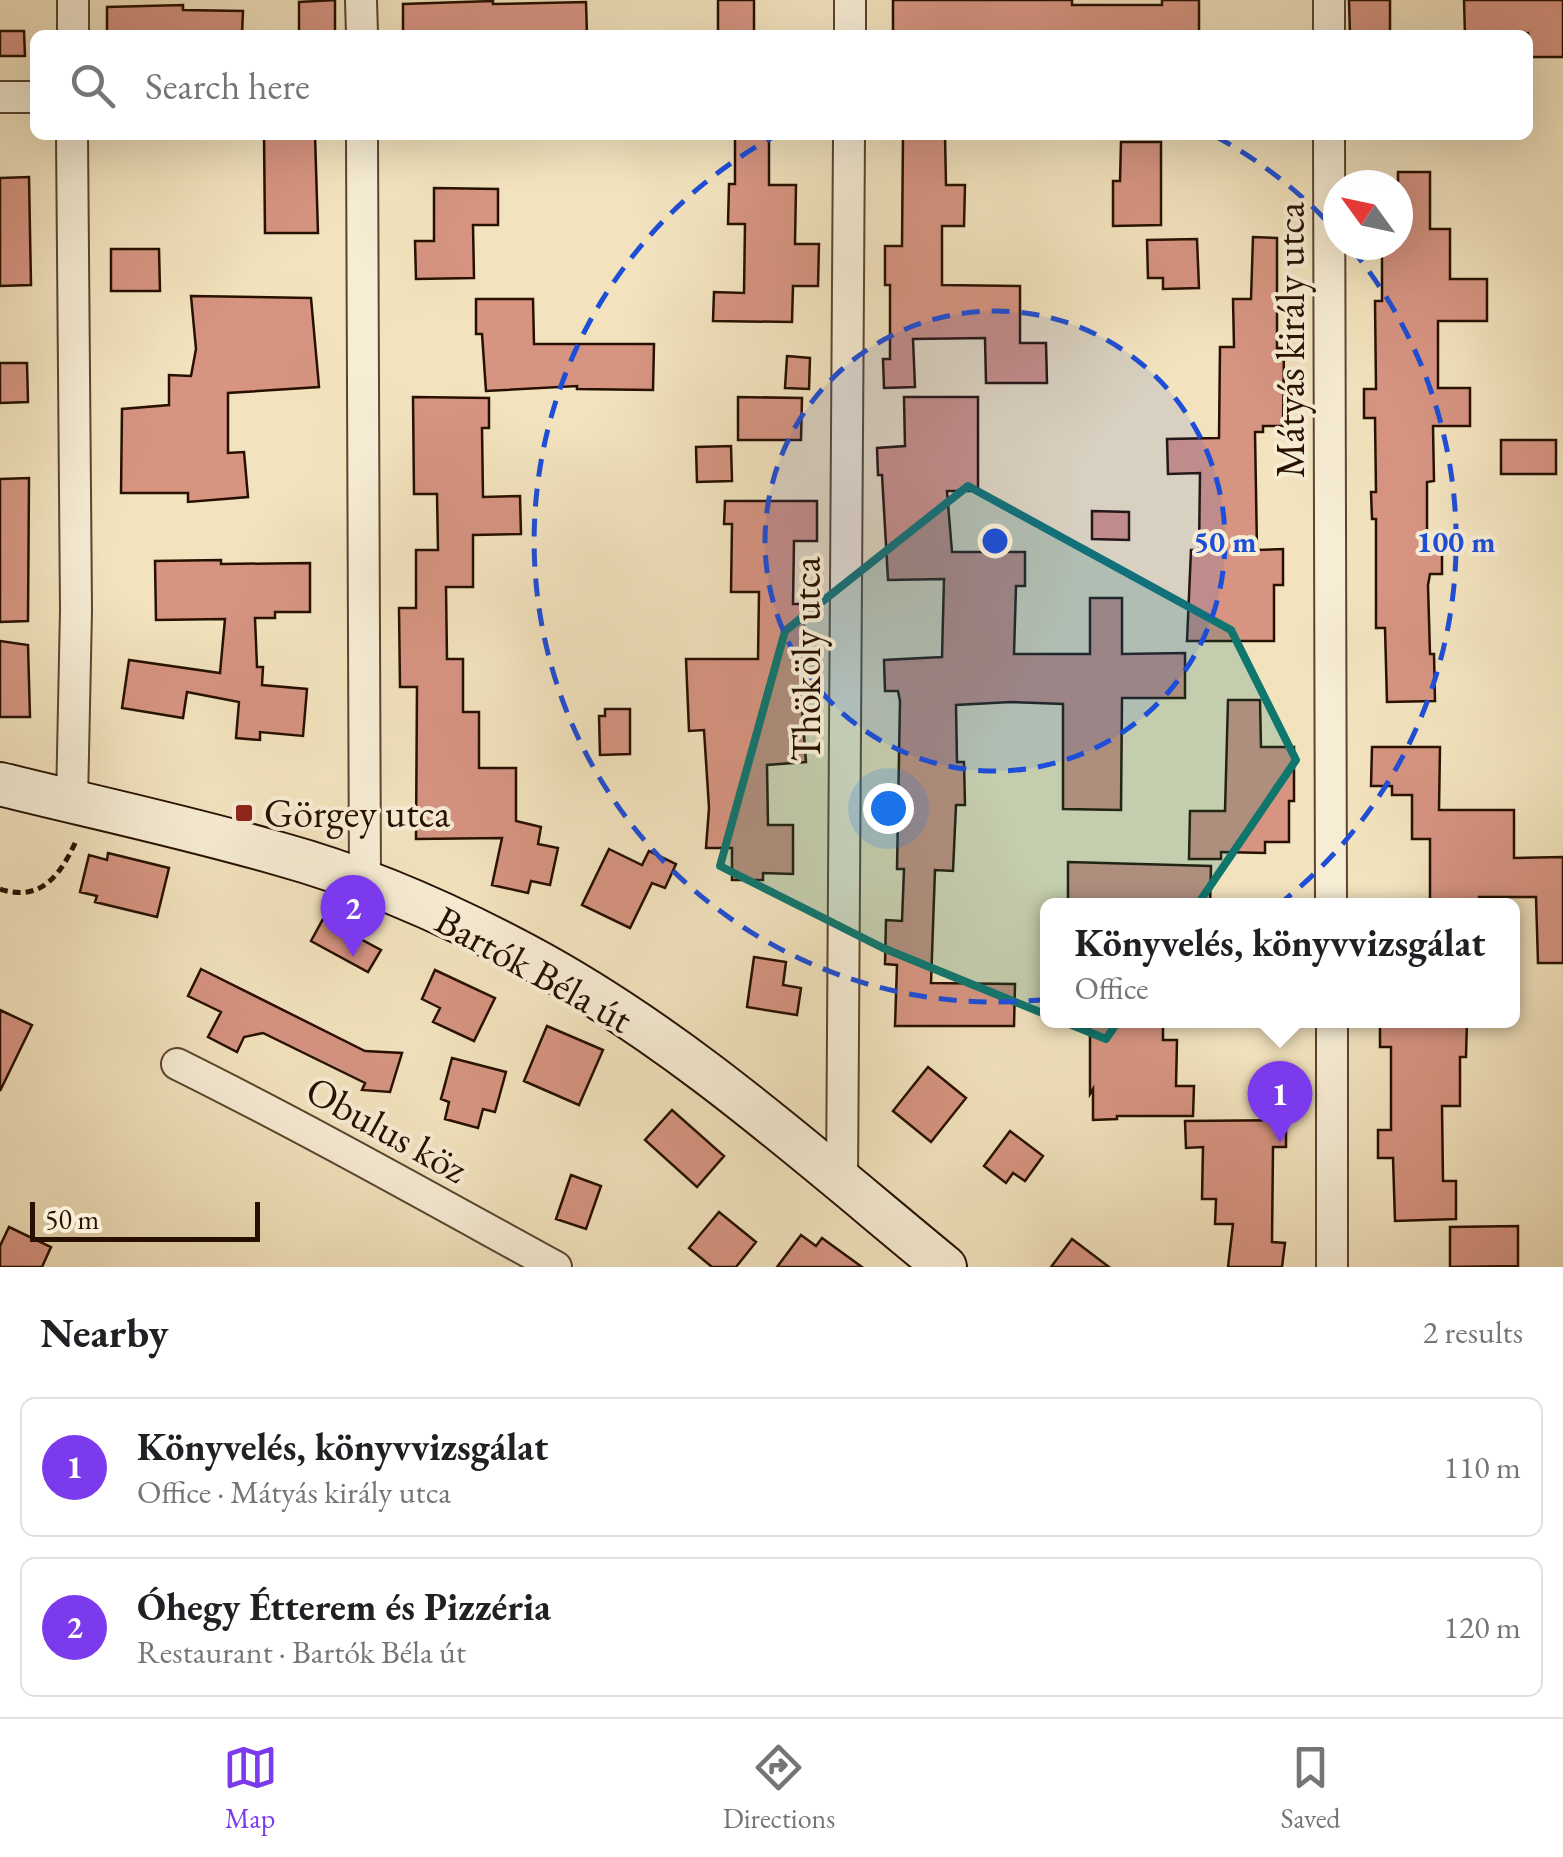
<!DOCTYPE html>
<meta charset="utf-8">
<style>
body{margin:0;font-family:"EB Garamond",serif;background:#f6f6f6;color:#202124}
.compass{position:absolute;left:1323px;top:170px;width:90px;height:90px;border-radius:50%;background:#fff;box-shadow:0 10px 40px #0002;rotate:303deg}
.scale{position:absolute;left:30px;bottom:25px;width:230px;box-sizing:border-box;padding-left:10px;border:5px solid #271000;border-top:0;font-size:28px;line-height:35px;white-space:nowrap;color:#271000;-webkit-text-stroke:8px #f7edd5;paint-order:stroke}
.you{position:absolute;left:888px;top:808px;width:35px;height:35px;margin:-25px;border:8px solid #fff;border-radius:50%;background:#1a73e8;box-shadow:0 0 0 15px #1a73e833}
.badge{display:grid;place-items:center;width:65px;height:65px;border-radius:50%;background:#7c3aed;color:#fff;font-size:32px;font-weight:700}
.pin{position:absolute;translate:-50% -82px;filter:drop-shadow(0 2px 5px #0008)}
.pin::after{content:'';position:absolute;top:52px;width:35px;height:30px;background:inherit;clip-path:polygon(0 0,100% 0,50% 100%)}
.popup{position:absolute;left:1040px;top:898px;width:480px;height:130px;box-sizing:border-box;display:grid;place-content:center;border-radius:15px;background:#fff;filter:drop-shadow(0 2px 8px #0005);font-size:32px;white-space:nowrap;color:#757577}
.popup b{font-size:38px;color:#202124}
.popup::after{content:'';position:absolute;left:50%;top:100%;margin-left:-20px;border:20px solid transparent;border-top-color:#fff}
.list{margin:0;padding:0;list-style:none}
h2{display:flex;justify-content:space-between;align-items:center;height:130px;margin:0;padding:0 40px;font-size:42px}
h2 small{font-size:32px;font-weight:400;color:#757577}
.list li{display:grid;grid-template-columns:65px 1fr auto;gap:30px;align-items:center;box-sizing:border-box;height:140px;margin:0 20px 20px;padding:0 20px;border:2px solid #e0e0e0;border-radius:15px}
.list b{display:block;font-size:38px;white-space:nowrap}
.list p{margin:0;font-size:32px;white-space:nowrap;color:#757577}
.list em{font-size:32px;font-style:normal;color:#757577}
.icon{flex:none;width:55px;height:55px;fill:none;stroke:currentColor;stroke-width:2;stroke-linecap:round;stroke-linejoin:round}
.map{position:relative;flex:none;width:1563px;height:1267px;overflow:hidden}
.search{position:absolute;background:#fff;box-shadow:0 10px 40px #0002;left:30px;right:30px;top:30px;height:110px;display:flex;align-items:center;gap:25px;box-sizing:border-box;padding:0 35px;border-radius:15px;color:#757577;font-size:38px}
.sheet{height:450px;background:#fff}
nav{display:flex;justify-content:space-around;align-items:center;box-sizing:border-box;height:140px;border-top:2px solid #e0e0e0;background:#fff;font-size:28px;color:#757577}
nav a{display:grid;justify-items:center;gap:5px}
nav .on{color:#7c3aed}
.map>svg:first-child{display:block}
.building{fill:#d69481;stroke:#271000;stroke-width:2.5}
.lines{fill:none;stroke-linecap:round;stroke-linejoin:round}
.street-casing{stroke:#5a4530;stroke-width:34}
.secondary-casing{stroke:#271000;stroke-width:46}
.path{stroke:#271000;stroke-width:5;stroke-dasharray:8 5;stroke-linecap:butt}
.street{stroke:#f7edd5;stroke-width:30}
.secondary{stroke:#f7edd5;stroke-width:42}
.marked{fill:#0f766e;fill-opacity:0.2;stroke:#0f766e;stroke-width:8;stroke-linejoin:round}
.ring{fill:none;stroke:#1d4ed8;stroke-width:5;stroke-dasharray:18 12}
.poi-dot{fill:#8f2418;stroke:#f7edd5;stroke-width:4}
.labels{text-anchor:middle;stroke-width:8;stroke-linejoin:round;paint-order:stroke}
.street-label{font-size:40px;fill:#271000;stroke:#f7edd5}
.poi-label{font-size:40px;fill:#271000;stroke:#f7edd5;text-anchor:start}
.centre{fill:#1d4ed8;stroke:#f7edd5;stroke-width:5}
.ring-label{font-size:30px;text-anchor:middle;font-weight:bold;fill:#1d4ed8;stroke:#f7edd5;stroke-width:8;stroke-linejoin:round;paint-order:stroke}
</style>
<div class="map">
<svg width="1563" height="1267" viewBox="0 0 1563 1267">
<rect width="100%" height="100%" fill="#f2e3be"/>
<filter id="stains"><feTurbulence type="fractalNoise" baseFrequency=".002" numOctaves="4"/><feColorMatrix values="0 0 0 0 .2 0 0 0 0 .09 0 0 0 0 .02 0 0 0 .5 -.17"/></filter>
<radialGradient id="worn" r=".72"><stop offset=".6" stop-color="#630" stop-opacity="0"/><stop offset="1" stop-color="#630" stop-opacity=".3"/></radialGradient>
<path class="building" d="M335,0V31L299,32V2Z
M718,0H754V35H718Z
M893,0H1072V5H1162V0H1199V35H893Z
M1349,0H1390V35H1350Z
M1464,0H1563V57H1528V33L1465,35Z
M493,1V4L586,2L587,35H403V4Z
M183,5V10L243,11L242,35H107V7Z
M0,31H24L25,56H0Z
M264,135H315L318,233H265Z
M735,135H769V185H796L795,244H819L818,286H793L792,322L713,321L714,292L744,293L745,224H728L729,184H735Z
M903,135H945L946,185H965L964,226H942V285L1020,286V343H1046L1047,383H986L985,338L913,339L915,387L884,388L883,359H890V285H885V246H902Z
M1121,142H1161V225L1113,226V181H1120Z
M1398,172H1430V229H1450V279H1487V321H1438V388H1470V426H1433L1434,481L1427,482V546H1442V574H1430L1428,585L1430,654H1434L1435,701L1387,702L1385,628H1376V519H1372L1371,492H1376L1375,418H1364V389H1376L1375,301H1382V245H1398Z
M29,177L31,285L0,286V178Z
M434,188L498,189V225H473L474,278L416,279L415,241H434Z
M1253,237L1277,238V348H1284L1283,426H1263V432H1255L1257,550L1283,549V585H1274V641H1187L1191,550H1199L1200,473L1168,474L1167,439L1219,438L1220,347H1234L1233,299H1251Z
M1197,239L1199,288L1163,289V278H1148L1147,240Z
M111,249H159L160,291H111Z
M191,296L311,298L319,387L228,393V453L244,452L248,497L188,502V493H121L122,409L169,405V375L191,376L196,349Z
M476,299H533L534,344H654L653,390L577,389V386L486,391L482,334H476Z
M787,356L810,358L809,389L785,388Z
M0,363H27L28,402L0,403Z
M413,397L489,398V428H482L483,497L520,496L521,534L473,535V587H446L447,659H463V712H479V768H516V821L541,827L538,844L558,848L550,885L531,881L528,893L492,885L502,838L416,839L417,687H400L399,608H416V550H438L437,494H414Z
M738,397L802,398L801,440H738Z
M904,397H978V491H947L952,552H1025V586H1016L1014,654H1090V598H1122V654L1185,653V698H1122L1121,810L1063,809V704L1011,702L956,705L957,762H964L965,805H956L953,871L935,870L931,983L1015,984L1014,1026H895L897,965L885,964L886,920L902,921L904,869H897L900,701L898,691H885L884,660L942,657L944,579L888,580L882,475H878L877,448L905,446Z
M1501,440H1556V474H1501Z
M731,446L732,481L697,482L696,447Z
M29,478L28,621L0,622V479Z
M725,501H817V541H794L793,604H805L801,695L806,762L767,765L768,825H793V874L763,873V880H732V848H706L709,808L704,730L689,731L686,659H758L759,592H731L732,524H724Z
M1092,511L1129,512V540L1092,539Z
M221,560V564L310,563V612H275V618H255L257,667H263L262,685L307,689L303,736L260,732V740L236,738L239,702L187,692L183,718L122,708L129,660L220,673L225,619L156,620L155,561Z
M0,641L28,645L30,717H0Z
M1228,700H1260L1261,747H1294V801H1289V842H1265V853L1221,852V859H1189L1190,811H1225Z
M605,709H630V754L600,755L599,716H605Z
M1372,747H1440L1439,810H1514V858L1563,857V963H1538L1536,897H1479V902H1430V839H1412V795H1392V786H1371Z
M609,849L642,865L649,851L676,864L665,888L652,883L630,928L582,905Z
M108,853L169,868L157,917L95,902L97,896L80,892L89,855L107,860Z
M1068,862L1211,866L1210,906H1068Z
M323,919L381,950L368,972L311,941Z
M754,957L786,962L783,985L801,988L797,1015L747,1007Z
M201,969L365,1051L402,1053L390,1092L362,1090L365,1083L263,1033L244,1037L237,1052L208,1037L221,1012L188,996Z
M435,970L495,998L474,1041L433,1022L440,1008L422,999Z
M0,1010L32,1025L0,1091Z
M1090,1020H1117V1025L1163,1026V1040H1177L1176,1086H1194L1193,1116H1117V1119L1093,1120V1089L1090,1094Z
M1380,1020H1467L1466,1057H1460V1106H1442L1443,1181H1456V1219L1395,1221L1393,1158H1378V1130H1391V1047H1380Z
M547,1026L603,1050L579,1105L524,1081Z
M452,1058L506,1072L495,1112L483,1109L478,1128L445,1119L449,1102L441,1099Z
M928,1067L966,1098L931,1142L893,1111Z
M672,1110L724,1156L697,1187L645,1140Z
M1286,1120V1147H1273L1272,1242L1285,1243L1282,1267H1228L1233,1224H1215L1216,1199H1202L1203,1147L1186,1148L1185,1121Z
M1010,1131L1043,1156L1025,1181L1013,1173L1006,1183L984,1166Z
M571,1175L601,1186L586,1229L556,1219Z
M719,1212L756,1242L736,1267H712L689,1248Z
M1518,1226V1266L1450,1267V1227Z
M9,1227L51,1247L42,1267H0V1246Z
M801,1235L816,1246L822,1238L862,1267H777Z
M1072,1239L1109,1267H1051Z"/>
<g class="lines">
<g class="street-casing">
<path id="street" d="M361,0L362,35
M1329,0V35
M73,35V0
M850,35V0
M0,97H35
M362,135L365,883
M1329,135L1331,906
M72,802L76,610L72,135
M1332,1020V1267
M177,1064C306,1128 430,1198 556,1267
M842,1183L849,135"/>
</g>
<g class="secondary-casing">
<path id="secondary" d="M0,784C93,807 187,827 280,854C364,877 448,914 525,955C679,1037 811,1157 945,1267"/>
</g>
<path class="path" d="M0,889C41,903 61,874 76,841"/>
<use href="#street" class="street"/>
<use href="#secondary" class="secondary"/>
</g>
<path class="marked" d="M968,486L1231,630L1296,760L1106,1039L883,948L720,866L785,631Z"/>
<circle cx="995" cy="541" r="230" fill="#1d4ed8" fill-opacity=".12"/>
<g class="ring">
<circle cx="995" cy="541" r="230"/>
<path d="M1215 136A461 461 0 0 1 1338 233M1351 248A461 461 0 1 1 775 136"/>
</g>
<rect class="poi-dot" x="234" y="803" width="20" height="20" rx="5"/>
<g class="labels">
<g class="street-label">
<text transform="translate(1290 340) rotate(-90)" y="14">Mátyás király utca</text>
<text transform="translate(806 659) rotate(-90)" y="14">Thököly utca</text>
<text transform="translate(534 969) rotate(29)" y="14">Bartók Béla út</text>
<text transform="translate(387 1129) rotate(29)" y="14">Obulus köz</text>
</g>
<g class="poi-label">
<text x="264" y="827">Görgey utca</text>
</g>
</g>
<circle cx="995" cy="541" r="15" class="centre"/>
<g class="ring-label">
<text x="1225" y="552">50 m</text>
<text x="1456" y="552">100 m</text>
</g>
<rect width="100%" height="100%" filter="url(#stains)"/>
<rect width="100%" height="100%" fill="url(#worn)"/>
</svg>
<svg class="compass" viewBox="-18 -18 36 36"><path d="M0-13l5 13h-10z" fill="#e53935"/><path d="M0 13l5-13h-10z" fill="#757577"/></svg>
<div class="scale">50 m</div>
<div class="you"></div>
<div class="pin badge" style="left:1280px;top:1143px">1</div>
<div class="popup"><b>Könyvelés, könyvvizsgálat</b>Office</div>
<div class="pin badge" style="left:353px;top:957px">2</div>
<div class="search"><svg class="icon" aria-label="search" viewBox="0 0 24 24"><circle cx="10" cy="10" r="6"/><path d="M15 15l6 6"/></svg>Search here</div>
</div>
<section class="sheet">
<h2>Nearby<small>2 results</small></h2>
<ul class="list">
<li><span class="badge">1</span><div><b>Könyvelés, könyvvizsgálat</b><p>Office · Mátyás király utca</p></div><em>110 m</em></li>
<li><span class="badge">2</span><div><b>Óhegy Étterem és Pizzéria</b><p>Restaurant · Bartók Béla út</p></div><em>120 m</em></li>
</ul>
</section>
<nav>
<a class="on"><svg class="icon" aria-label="map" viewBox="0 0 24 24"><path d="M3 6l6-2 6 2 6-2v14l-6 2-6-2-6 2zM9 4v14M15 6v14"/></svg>Map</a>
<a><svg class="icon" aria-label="directions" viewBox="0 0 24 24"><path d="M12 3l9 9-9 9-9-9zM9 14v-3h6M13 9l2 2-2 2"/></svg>Directions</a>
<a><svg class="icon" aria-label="saved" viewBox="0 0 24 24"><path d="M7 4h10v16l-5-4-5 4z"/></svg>Saved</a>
</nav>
